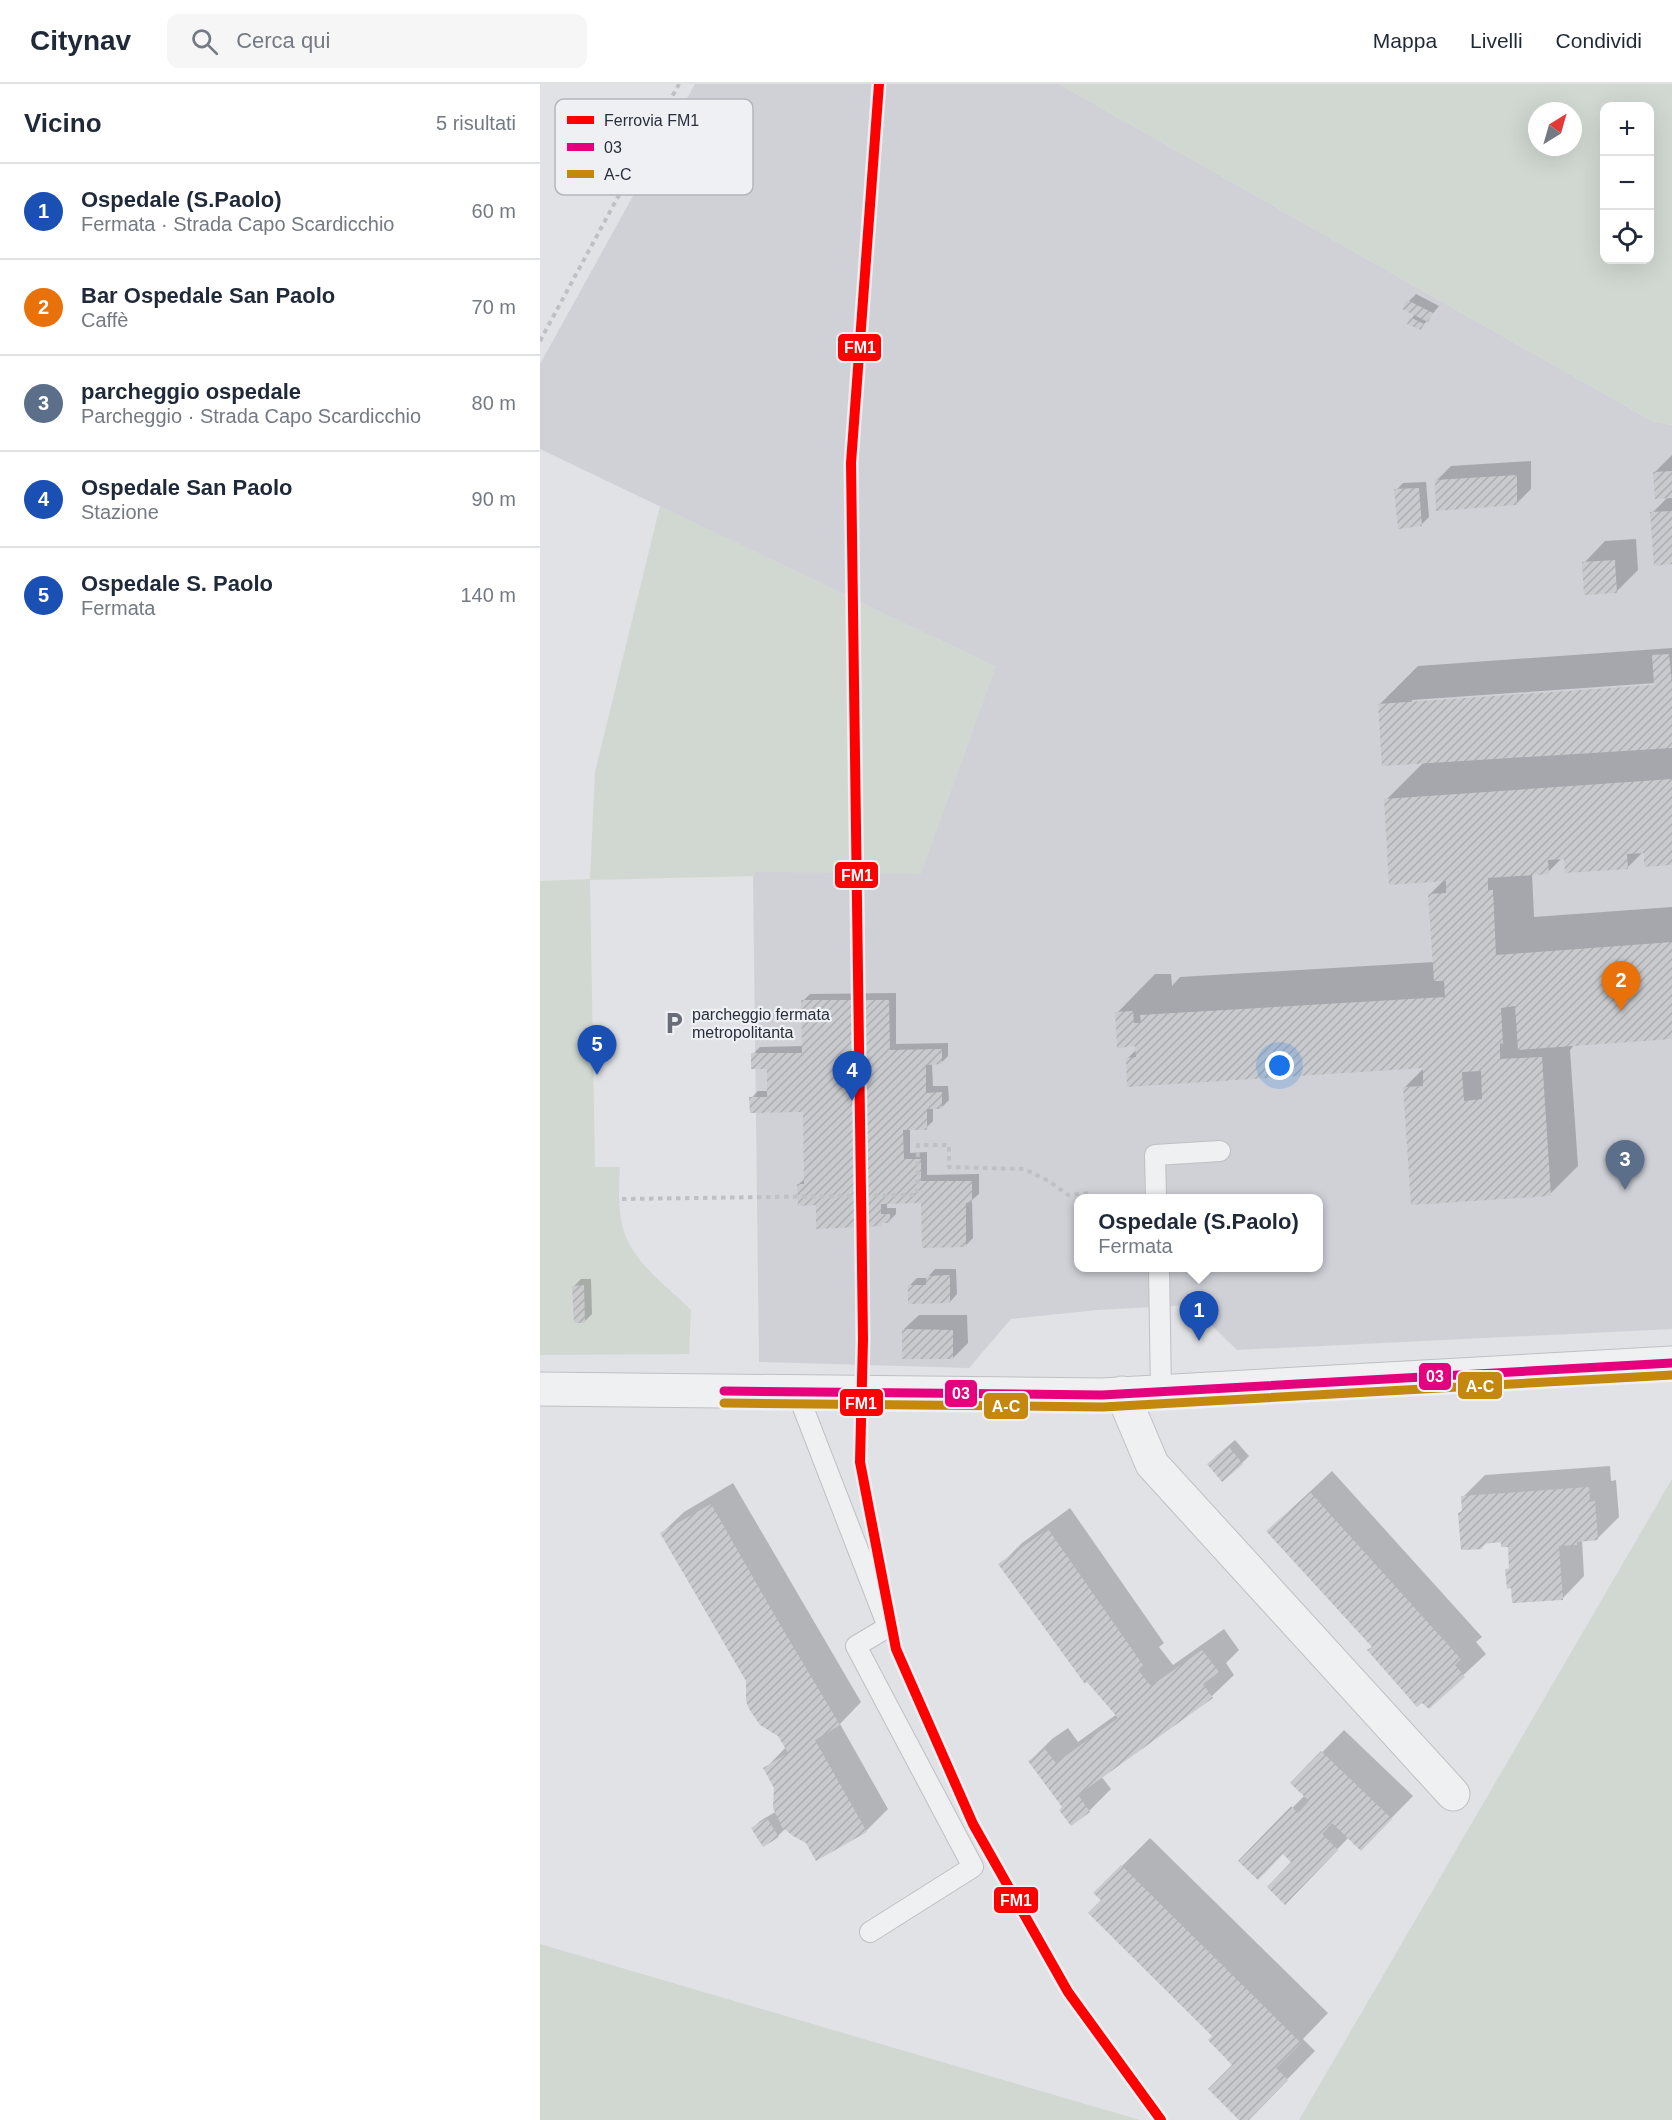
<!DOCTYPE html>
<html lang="it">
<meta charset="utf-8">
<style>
body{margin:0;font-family:Arial,sans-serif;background:#f6f6f7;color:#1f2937}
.controls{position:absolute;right:18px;top:18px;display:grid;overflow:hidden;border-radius:12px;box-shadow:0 6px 24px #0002}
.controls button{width:54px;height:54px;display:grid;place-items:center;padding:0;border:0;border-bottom:2px solid #e0e1e3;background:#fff;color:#1f2937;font:30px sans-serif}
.compass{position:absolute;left:988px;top:18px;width:54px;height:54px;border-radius:50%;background:#fff;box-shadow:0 6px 24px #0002;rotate:37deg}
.you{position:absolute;left:740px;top:982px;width:21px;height:21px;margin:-15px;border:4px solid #fff;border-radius:50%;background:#1a73e8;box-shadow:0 0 0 9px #1a73e833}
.badge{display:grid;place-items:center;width:39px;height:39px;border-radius:50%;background:#b45309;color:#fff;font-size:20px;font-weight:700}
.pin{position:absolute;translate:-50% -50px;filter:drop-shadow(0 2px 3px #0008)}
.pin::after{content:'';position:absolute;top:32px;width:21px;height:18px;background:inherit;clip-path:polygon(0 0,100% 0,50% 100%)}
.popup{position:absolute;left:534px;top:1110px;width:249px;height:78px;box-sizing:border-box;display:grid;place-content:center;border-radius:12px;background:#fff;filter:drop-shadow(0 2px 4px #0005);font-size:20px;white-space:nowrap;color:#747a83}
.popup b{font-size:22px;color:#1f2937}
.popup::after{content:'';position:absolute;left:50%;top:100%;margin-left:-12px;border:12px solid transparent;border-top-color:#fff}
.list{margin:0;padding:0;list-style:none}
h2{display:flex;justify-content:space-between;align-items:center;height:78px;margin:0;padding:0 24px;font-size:26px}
h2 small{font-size:20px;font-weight:400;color:#747a83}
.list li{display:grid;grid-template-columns:39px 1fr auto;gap:18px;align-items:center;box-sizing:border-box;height:96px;padding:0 24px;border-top:2px solid #e0e1e3}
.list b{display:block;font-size:22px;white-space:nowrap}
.list p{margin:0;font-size:20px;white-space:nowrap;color:#747a83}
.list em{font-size:20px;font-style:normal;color:#747a83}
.icon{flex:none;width:33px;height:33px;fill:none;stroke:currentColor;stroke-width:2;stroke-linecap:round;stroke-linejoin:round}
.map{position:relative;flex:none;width:1132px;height:2036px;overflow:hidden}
header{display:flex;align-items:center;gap:36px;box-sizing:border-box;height:84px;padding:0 30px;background:#fff;border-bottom:2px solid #e0e1e3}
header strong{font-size:28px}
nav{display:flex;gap:33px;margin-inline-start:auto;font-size:21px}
.search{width:420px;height:54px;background:#f6f6f7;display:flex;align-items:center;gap:15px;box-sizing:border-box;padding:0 21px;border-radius:12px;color:#747a83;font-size:22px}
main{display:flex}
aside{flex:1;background:#fff}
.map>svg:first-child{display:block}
.built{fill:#cfd1d7;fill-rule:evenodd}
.green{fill:#d1d8d1;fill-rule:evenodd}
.shadow{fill:#0003;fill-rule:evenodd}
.building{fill:url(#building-hatch);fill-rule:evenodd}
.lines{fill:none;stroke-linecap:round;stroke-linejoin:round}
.lane-casing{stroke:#bec0c3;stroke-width:22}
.street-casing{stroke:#bec0c3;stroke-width:35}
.path{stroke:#bfc0c4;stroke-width:4;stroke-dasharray:4.5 4.5;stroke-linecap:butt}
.lane{stroke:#eff0f2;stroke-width:20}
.street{stroke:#eff0f2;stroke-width:33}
.bus-1-casing{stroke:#eef0f4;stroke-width:14}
.bus-2-casing{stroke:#eef0f4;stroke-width:14}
.bus-1{stroke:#e5007d;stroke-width:9}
.bus-2{stroke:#c4880f;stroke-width:9}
.rail-1-casing{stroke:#eef0f4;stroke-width:15}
.rail-1{stroke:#f00;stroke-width:10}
.labels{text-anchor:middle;stroke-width:4.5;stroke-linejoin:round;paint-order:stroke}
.poi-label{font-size:16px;fill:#292f3b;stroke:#eef0f4;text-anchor:start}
.key{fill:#eef0f4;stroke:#b3b6bc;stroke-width:1.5}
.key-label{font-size:16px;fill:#292f3b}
.line-badge{stroke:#eef0f4;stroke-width:2}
.badge-label{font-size:16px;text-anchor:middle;font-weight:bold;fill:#fff}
</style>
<header>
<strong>Citynav</strong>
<div class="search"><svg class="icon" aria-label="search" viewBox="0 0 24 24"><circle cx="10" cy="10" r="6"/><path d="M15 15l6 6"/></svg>Cerca qui</div>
<nav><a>Mappa</a><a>Livelli</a><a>Condividi</a></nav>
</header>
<main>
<aside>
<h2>Vicino<small>5 risultati</small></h2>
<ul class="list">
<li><span class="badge" style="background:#1a4fb4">1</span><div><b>Ospedale (S.Paolo)</b><p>Fermata · Strada Capo Scardicchio</p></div><em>60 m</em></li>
<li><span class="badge" style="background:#e8710a">2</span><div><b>Bar Ospedale San Paolo</b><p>Caffè</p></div><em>70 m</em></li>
<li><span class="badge" style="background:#5c6f8a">3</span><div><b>parcheggio ospedale</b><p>Parcheggio · Strada Capo Scardicchio</p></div><em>80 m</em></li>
<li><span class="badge" style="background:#1a4fb4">4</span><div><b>Ospedale San Paolo</b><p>Stazione</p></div><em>90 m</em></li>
<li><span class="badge" style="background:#1a4fb4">5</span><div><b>Ospedale S. Paolo</b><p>Fermata</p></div><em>140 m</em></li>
</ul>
</aside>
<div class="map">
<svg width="1132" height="2036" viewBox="0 0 1132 2036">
<defs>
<pattern id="building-hatch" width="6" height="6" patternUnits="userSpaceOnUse" patternTransform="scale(1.5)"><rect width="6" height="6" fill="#c8cacd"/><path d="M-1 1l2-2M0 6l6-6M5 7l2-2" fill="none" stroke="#acaeb1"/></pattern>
</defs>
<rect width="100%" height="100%" fill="#e0e2e5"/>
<path class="built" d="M155,0H519L1112,337L1132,341V1245L697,1266L651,1221L557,1226L471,1235L429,1284L219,1278L213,792L215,788L456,583L0,365V280ZM539,1114H779V1184H539Z"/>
<path class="green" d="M519,0H1132V341L1112,337ZM1110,22V176H1064V22ZM997,27H1033V63H997Z
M120,422L456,583L381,790L216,788L213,792L50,796L55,1083H80C79,1100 78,1118 81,1135C86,1174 125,1200 151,1226L149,1270L0,1271V797L50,795L55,688Z
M1132,1395V2036H759Z
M0,1860L600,2036H0Z"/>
<path class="shadow" d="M876,210L899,222L881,244L872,234L875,230L869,217Z
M1132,371V479L1115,480L1112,429L1128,413L1115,388Z
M991,377V405L977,419L896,397L911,382Z
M886,398L889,433L882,440L856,406L863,399Z
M1096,455L1098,486L1076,508L1044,479L1065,457Z
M1132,564V780L1106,781L1105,766L1087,784L1025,771L1008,788L992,789L994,833L1132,823V953L1035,960L1030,966L1038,1082L1010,1110L864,1004L886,982L587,975L597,965L577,929L615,890H631L632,902L640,893L894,878L889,811L904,796L846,716L884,678L839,621L878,582ZM1115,599V602L872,619V616Z
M356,909V960L408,959V972L401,979H392L393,1002H408L409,1016L402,1023H393V1037L386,1044H370V1069L387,1068V1091L439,1090V1110L432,1116L433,1154L426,1161L383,1118H347V1124H356V1130L349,1137H343L340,1140L278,1120L259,1100L265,1094V1026L211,1014L218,1007H228V984L213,970L220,963L263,962V917L270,910Z
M395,1185H416L417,1210L410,1218L370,1201L377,1194H387Z
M41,1195H51L52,1230L45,1237L34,1202Z
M379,1231H427L428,1259L413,1274L364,1245Z
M695,1356L709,1372L702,1379L675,1373Z
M1070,1382L1071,1397L1076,1396L1079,1433L1057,1455L1042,1456L1044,1492L1023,1514L972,1503L967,1486L971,1482L969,1461L962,1457L947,1458L942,1463L919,1429L924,1425L923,1413L945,1391Z
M792,1387L942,1553L936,1558L946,1570L889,1623L728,1447Z
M193,1399L321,1618L300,1640L348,1725L326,1747L267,1758L246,1744L238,1752L213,1744L220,1737L237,1727L235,1704L225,1685L246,1663L122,1449L144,1428Z
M530,1424L624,1559L619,1563L633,1581L684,1545L699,1566L686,1579L694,1591L672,1612L561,1692L571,1705L549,1727L531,1740L524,1722L490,1677L512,1655L528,1644L538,1658L577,1630L460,1481L482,1459Z
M804,1646L873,1712L821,1765L809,1753L767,1797L743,1768L700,1777L765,1711L752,1699Z
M610,1754L788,1929L763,1955L775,1967L707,2036H701L694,1981L674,1952L555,1809Z"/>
<path class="building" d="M867,216L893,229L888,238L862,225Z
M870,233L884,240L881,246L867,240Z
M1132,387V414L1115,415L1113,388Z
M977,391V421L896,427L895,396Z
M879,404L882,442L858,445L854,405Z
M1132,427V480L1114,482L1110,428Z
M1075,476L1077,509L1044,511L1042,478Z
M1129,570L1132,599V664L842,682L838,620L1114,601L1112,571Z
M1132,695V781L1104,783V769L1087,770L1088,785L1025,789L1024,775L1008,776L1009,790L948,794V806H953L956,871L1132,858V955L978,966L975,922L961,924L963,960L960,959V975L1002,973L1011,1112L871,1121L863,1003L883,1002V984L587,1003L586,974L596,973L595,962L577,964L575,928L593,927L594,939H601L600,931L905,913L904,897H894L888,810L906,809V797L849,801L844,715ZM941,987L942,1015L924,1017L922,988Z
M261,916H349L350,966L402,965V980L386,981V1009L402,1008V1025H387V1046H363L364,1075H381V1097H432V1118L426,1119V1163L382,1164L381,1119L341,1120V1130H350V1139H341V1142L276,1145V1121L258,1122L257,1100H264L263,1028L210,1029L209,1013H227V985H211V969H262Z
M410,1191V1219L368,1220V1201H386V1192Z
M44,1201L45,1239H34L32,1202Z
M362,1245L413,1246V1275H362Z
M688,1362L703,1380L682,1398L667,1380Z
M1049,1403L1050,1418L1055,1417L1058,1456L1037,1458V1461L1019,1462L1023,1516L972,1519L971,1504L967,1505L965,1485H969L968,1463H961V1458L942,1460V1465L921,1466L918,1429L922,1428L921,1412Z
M770,1408L921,1575L915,1581L925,1593L889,1625L882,1619L877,1623L827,1566L832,1563L726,1447Z
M171,1420L245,1549L300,1641L275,1656L327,1748L276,1777L266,1759L253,1752L242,1743L233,1724L234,1704L223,1684L248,1669L238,1652L220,1641L209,1625L206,1617V1597L120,1449Z
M508,1445L603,1581L598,1586L611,1602L662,1566L679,1588L663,1600L673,1614L538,1711L550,1728L531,1742L519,1726L522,1723L488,1677L505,1665L516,1679L578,1634L547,1598L545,1600L458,1480Z
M781,1667L852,1735L821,1767L792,1739L782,1750L798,1766L745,1821L727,1803L751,1778L743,1770L718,1796L698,1777L751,1722L758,1729L769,1717L750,1699Z
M227,1734L239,1753L223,1763L211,1744Z
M581,1781L761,1959L736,1984L748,1996L709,2036H699L668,2005L692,1981L668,1956L672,1952L548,1829L561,1816L553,1809Z"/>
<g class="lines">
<g class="lane-casing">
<path id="lane" d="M616,1114L615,1071L680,1067
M619,1184L621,1307
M257,1308L348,1543L316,1562L433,1783L330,1848"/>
</g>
<g class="street-casing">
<path id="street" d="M0,1305L562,1311L1132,1279
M582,1309L612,1380L913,1710"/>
</g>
<path class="path" d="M0,257L139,0
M82,1115L377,1111L378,1061H409V1083L484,1085L509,1097L528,1111L551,1109"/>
<use href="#lane" class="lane"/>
<use href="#street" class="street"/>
<g class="bus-1-casing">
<path id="bus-1" d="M184,1307L562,1311L1132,1279"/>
</g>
<g class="bus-2-casing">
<path id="bus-2" d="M184,1319L563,1323L1132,1291"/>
</g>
<use href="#bus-1" class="bus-1"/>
<use href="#bus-2" class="bus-2"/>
<g class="rail-1-casing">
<path id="rail-1" d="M339,0L311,379L323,1255L320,1378L356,1565L433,1740L528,1908L621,2036"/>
</g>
<use href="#rail-1" class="rail-1"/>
</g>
<defs>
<g id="parking-bare" transform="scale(1.8)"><path d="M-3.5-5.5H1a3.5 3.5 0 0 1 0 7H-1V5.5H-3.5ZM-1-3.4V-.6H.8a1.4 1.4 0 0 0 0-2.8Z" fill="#696e76" stroke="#eef0f4" stroke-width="2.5" paint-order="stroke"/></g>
</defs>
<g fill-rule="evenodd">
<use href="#parking-bare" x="134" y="939"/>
</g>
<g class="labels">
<g class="poi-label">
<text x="152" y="936">parcheggio fermata<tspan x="152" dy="18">metropolitanta</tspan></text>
</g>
</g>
<rect x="15" y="15" width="198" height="96" rx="9" class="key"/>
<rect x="27" y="32" width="27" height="8" fill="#f00"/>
<rect x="27" y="59" width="27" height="8" fill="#e5007d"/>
<rect x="27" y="86" width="27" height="8" fill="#c4880f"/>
<g class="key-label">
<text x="64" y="42">Ferrovia FM1</text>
<text x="64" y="69">03</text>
<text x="64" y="96">A-C</text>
</g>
<g class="line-badge">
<rect x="297" y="249" width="45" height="29" rx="6" fill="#f00"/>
<rect x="294" y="777" width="45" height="28" rx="6" fill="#f00"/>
<rect x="878" y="1278" width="34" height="29" rx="6" fill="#e5007d"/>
<rect x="917" y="1287" width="46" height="29" rx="6" fill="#c4880f"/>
<rect x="404" y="1295" width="34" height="29" rx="6" fill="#e5007d"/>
<rect x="299" y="1304" width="45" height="29" rx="6" fill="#f00"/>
<rect x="443" y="1308" width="46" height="28" rx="6" fill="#c4880f"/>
<rect x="453" y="1802" width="46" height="28" rx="6" fill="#f00"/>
</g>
<g class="badge-label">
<text x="320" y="269">FM1</text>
<text x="317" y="797">FM1</text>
<text x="895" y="1298">03</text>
<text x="940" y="1308">A-C</text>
<text x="421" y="1315">03</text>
<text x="321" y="1325">FM1</text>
<text x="466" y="1328">A-C</text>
<text x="476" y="1822">FM1</text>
</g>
</svg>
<div class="controls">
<button>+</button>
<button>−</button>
<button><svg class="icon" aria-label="locate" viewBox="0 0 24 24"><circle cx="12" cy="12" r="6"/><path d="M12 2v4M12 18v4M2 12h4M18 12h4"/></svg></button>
</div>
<svg class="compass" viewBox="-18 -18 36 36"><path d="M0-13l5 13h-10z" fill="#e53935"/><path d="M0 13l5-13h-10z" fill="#747a83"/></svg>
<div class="you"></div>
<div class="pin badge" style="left:659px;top:1257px;background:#1a4fb4">1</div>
<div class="popup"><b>Ospedale (S.Paolo)</b>Fermata</div>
<div class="pin badge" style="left:1081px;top:927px;background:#e8710a">2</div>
<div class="pin badge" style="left:1085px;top:1106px;background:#5c6f8a">3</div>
<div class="pin badge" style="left:312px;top:1017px;background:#1a4fb4">4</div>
<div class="pin badge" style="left:57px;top:991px;background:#1a4fb4">5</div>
</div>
</main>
